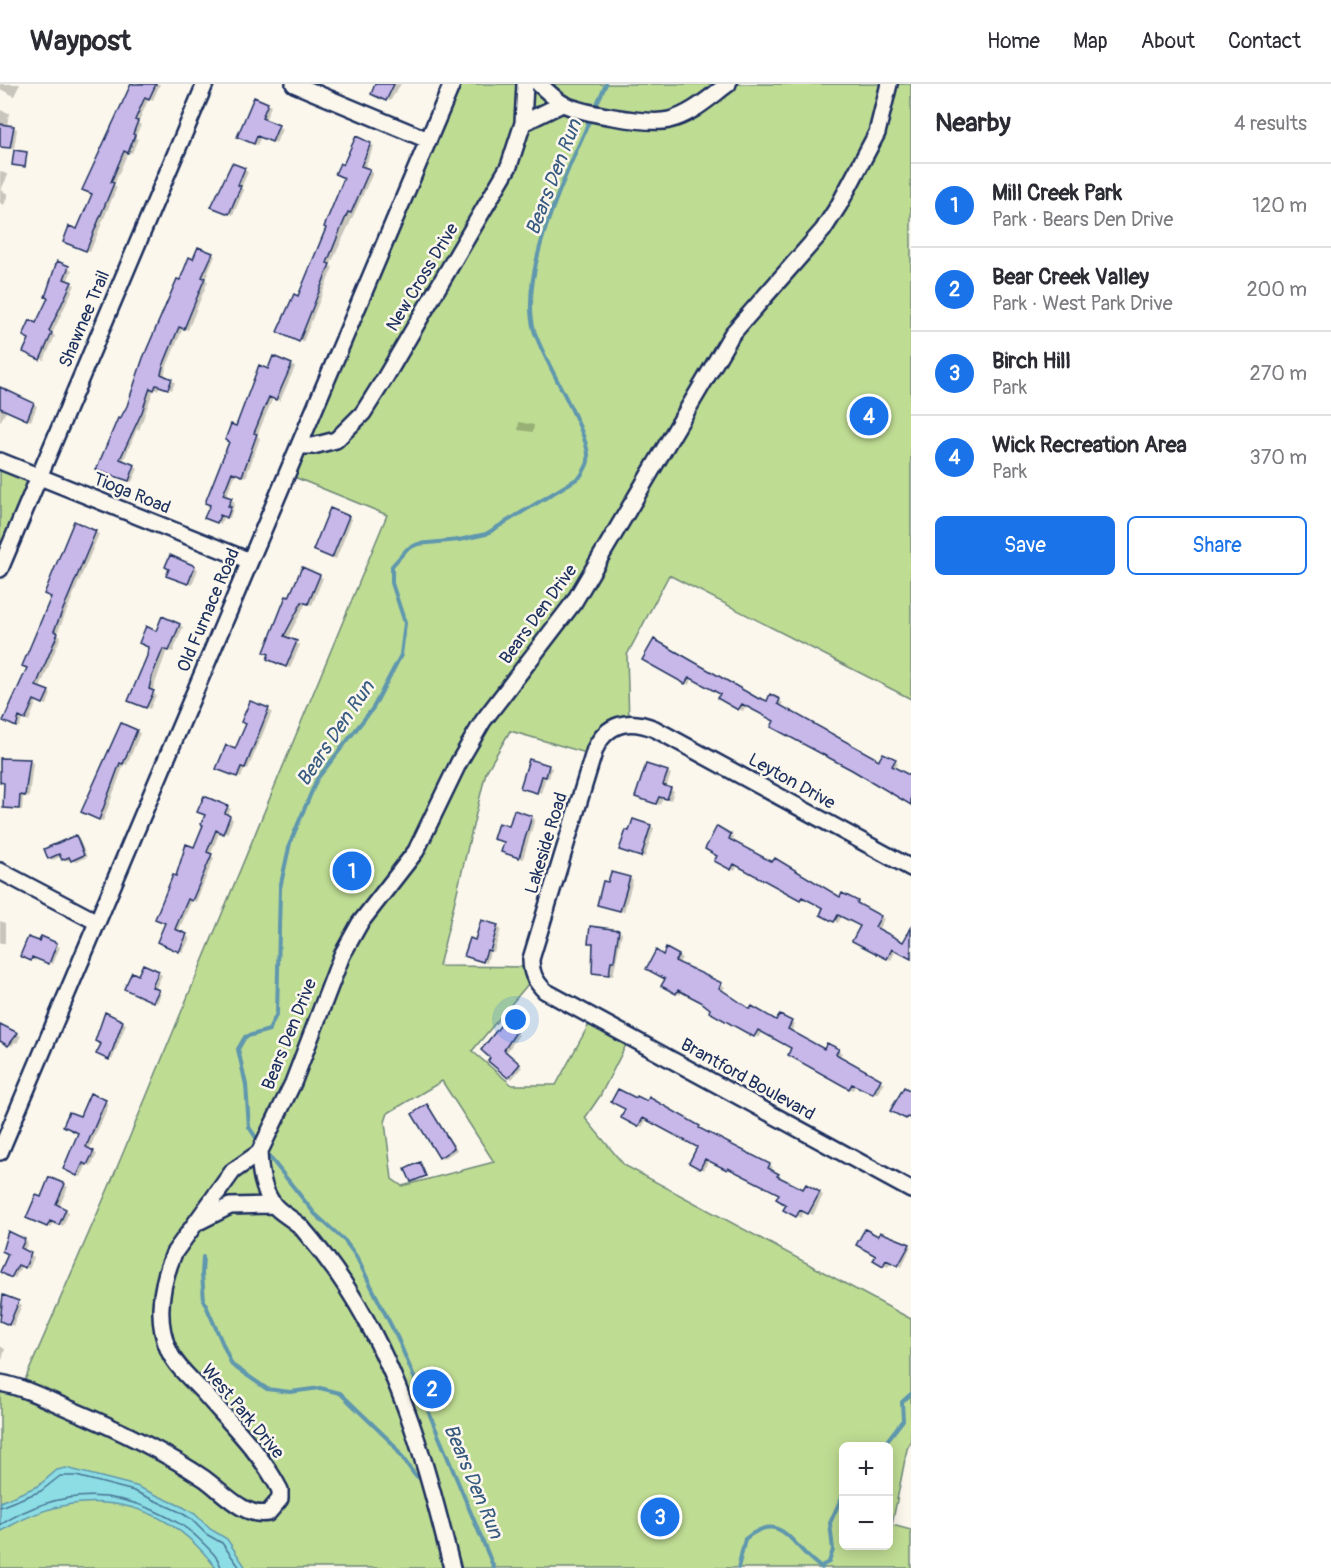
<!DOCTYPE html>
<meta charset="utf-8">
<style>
body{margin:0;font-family:Pangolin,sans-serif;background:#f7f7f7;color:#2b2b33}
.controls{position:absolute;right:18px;bottom:18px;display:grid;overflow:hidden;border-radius:9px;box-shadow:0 3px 15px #0003}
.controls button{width:54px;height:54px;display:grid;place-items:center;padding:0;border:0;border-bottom:2px solid #e1e1e2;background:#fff;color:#2b2b33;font:30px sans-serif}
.you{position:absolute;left:516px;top:936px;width:21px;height:21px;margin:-15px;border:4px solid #fff;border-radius:50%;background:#1a73e8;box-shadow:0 0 0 9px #1a73e833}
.badge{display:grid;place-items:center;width:39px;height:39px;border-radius:50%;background:#1a73e8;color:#fff;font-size:20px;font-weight:700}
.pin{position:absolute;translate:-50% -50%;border:3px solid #fff;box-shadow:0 2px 6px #0006}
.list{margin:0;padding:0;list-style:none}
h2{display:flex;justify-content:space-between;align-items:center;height:78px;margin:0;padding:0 24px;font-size:26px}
h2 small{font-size:20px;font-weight:400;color:#7c7c81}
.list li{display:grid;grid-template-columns:39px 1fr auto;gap:18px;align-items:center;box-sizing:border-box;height:84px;padding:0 24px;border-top:2px solid #e1e1e2}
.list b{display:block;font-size:22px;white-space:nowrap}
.list p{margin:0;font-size:20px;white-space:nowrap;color:#7c7c81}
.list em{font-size:20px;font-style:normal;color:#7c7c81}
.actions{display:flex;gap:12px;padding:18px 24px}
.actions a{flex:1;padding:14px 0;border:2px solid #1a73e8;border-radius:9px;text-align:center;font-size:21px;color:#1a73e8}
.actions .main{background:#1a73e8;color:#fff}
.map{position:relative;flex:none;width:911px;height:1484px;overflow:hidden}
header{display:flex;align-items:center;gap:36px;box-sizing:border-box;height:84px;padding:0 30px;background:#fff;border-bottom:2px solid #e1e1e2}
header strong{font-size:28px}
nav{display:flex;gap:33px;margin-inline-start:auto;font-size:21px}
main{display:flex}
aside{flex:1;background:#fff}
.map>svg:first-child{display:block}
.green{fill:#bfdc93;stroke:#6d8678;stroke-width:1.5;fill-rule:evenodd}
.water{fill:#8cdde4;stroke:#5f97ae;stroke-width:1.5}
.shadow{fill:#0003}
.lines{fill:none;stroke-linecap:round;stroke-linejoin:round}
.shore{stroke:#487594;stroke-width:1.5}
.stream{stroke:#5f97ae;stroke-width:4}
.building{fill:#c8b8e9;stroke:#1b2f5e;stroke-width:1.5}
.street-casing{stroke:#1b2f5e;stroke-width:20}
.street{stroke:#fbf7ec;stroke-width:15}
.labels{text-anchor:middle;stroke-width:5;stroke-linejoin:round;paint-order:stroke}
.street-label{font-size:18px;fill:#1b2f5e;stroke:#fbf7ec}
.water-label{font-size:20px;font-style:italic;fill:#375a80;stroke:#fbf7ec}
</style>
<header>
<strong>Waypost</strong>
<nav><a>Home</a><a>Map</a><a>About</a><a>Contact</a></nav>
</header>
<main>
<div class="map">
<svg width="911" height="1484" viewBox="0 0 911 1484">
<rect width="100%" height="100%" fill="#fbf7ec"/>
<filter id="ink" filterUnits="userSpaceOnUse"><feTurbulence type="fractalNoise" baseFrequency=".0167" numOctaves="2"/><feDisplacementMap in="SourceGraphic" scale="12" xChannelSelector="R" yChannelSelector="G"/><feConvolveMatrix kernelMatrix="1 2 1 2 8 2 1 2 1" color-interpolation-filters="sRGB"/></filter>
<g filter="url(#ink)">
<path class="green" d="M452,0H911V615L669,491L627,571L629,638L620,640L593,671L510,647L486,688L439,882L531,883L534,893L472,967L512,1001H556L593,933L630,953L600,1012L585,1034L624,1081L911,1235V1357L907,1365L892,1441L911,1446V1484H0V1299L21,1305L111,1098L387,431L287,390ZM442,997L494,1078L402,1102L392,1095L385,1038L388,1029ZM844,1362H888V1462H844Z
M0,377L39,393L0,485Z"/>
<path class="water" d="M66,1384L136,1402L183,1423L195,1430L210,1445L227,1455L246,1484H216C161,1410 77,1400 0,1448V1418L38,1402L57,1386Z"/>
<path class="shadow" d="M0,0H20L14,12L0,5Z
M133,0H160L153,16L149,14L138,39L141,41L135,53L138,55L132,69L128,68L114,101L117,103L90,168L68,159L78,147L93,110Z
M377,0H401L390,17L377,12Z
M267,20L271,22L265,37L282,45L276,59L261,53L257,61L243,55Z
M0,26L9,29L7,42L17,45L14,65L0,62Z
M370,60L374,62L364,85L373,89L330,182L333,183L303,258L283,250L346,94L344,83Z
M244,86L248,88L241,104L244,106L233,131L213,122L223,97Z
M0,87L8,91L1,106L8,110L4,121L0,119Z
M212,170L215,172L205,196L208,197L188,246L183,244L166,284L164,293L175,298L172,306L160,301L158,306L154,305L139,346L137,345L123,378L138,385L132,398L102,387L181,198L194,177Z
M58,179L72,186L67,198L75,201L52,250L55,252L44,276L28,269L49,213Z
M291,281L295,283L280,317L273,314L257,352L260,354L246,393L236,389L226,413L235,418L230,434L224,432L221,440L210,435L236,344L269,287Z
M0,305L37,322L31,337L7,326L0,338Z
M519,338L534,341L533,348L518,346Z
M331,426L352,435L336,475L318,468Z
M95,448L99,450L57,550L61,552L40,604L51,610L47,621L37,617L29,637L23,634L19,643L8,639L29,584Z
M171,473L198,485L192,501L172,493Z
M303,485L323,494L312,521L306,519L287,555L300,561L290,584L272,576L290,515Z
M179,541L183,543L173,568L167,566L152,608L156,611L150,625L134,618L157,549Z
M644,575L760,618L767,619L771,612L783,619L780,623L880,678L884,671L898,679L895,685L911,694V720L773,642L776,637L746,621L743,627L719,614L722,609L693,593L689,601Z
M268,626L272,628L248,685L245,683L241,694L221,686Z
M122,641L140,649L127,681L124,680L103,737L86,730Z
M30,677L33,679L29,713H23L22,726L8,725L4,723L5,700L0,698Z
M530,677L552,684L549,694L546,693L541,709L524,704Z
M667,688L671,690L666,704L674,707L671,716L663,714L660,721L640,715Z
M227,723L231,725L227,732L233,735L227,750L220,747L210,771L214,774L196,818L192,816L178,848L190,854L183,868L162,859L177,794L194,765Z
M531,733L535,735L523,775L506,770L510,744Z
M650,742L654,744L645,773L625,767Z
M718,744L734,753L731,758L840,815L842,811L861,821L884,835L878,846L904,860L911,850V874L896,866L891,876L854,857L862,842L842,832L838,839L822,830L825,823L806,813L804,816L738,780L735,787L716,776L719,771Z
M75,753L79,755L87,773L75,778L71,775L67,777L62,772L53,776L49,774Z
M629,794L633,796L624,828L602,822Z
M0,837L5,839V859H0Z
M497,843L501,845L494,868L490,867L487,879L470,873L476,858Z
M618,847L622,849L613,892L598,890L594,888L593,860L590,858Z
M42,854L60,863L53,880L36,873L35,877L25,873Z
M678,872L682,874L678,880L725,903L722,907L736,915L735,917L777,938H791L794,940L791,949L824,967L828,961L842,969L839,973L884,999L877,1010L856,1000L853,1006L790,970L793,964L763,947L759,954L711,927L712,924L682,907L680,911L663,901L666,895L664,873Z
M144,882L162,891L155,906L161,909L157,919L129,906Z
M105,930L126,940L112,976L98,969L103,959L102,944L100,943Z
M0,941L21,952L17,959L15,958L12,962L0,957Z
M507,941L519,951L506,969L522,983L512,995L490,976Z
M91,1011L109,1020L89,1066L97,1070L91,1082L87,1080L81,1093L65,1085Z
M649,1015L703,1045L702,1047L773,1083L770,1087L781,1093L780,1095L803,1107L806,1102L823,1111L813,1131L804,1127L801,1134L785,1125L788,1120L780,1110L709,1075L704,1086L691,1079L699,1062L647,1035L642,1043L623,1033Z
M427,1022L457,1066L443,1075L440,1073Z
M64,1101L68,1103L59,1123L69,1128L63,1142L54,1138L51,1144L32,1136L42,1115Z
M9,1149L28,1158L24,1167L34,1173L29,1185L22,1181L15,1194L1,1187L10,1170Z
M881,1149L911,1162L902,1183L891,1177L888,1183L875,1176Z
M3,1213L22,1221L13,1242L0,1236V1221Z
M0,1262L5,1265L2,1276L0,1275Z"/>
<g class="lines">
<path class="shore" d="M0,1423L41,1407L60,1392H76L134,1407L180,1428L191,1435L206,1450L222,1459L240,1484
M0,1441C49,1410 99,1402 153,1426C170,1434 186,1442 199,1455C207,1463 219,1473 221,1484"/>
<path class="stream" d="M595,24L606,0
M260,1060L249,1043L246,1001L238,965L245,953L269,946L277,929L280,804L290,759L317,695L373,624L401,571L405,539L392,499V482L407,465L418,460L459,456L486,450L580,393C583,388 587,383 588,377C592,351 543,277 534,246C518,187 568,86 592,31
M264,1066L315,1130L345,1157L356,1172L398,1255L494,1484
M203,1173L202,1190L204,1217L232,1281L267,1305L290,1308L320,1304L340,1309L392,1359L414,1390L421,1395
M883,1362L903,1336L902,1318L911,1310
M821,1482L829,1478L833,1466L830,1439L844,1408
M738,1484L745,1455C784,1423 792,1466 822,1484"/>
</g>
<path class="building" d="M131,0H156L149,15L145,13L135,36L138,37L133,50L135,51L128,69L124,67L111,98L114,99L86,167L63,158L69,142L77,145L92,110L82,106Z
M375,0H394L386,17L371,10Z
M254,13L268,19L262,34L279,41L272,58L257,52L254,60L237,53Z
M0,40L14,42L10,64L0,63Z
M356,52L371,59L361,82L370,85L351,129L348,128L339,149L327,179L330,180L299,258L277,248L294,210L298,212L326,144L324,143L344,94L335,90L340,79L343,81Z
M14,66L27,68L25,83L12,81Z
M232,79L245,84L238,101L241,102L229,130L211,123Z
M198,163L213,169L202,193L205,194L184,245L179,243L163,282L161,290L172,295L168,305L156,301L154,306L150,304L142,328L120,375L135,381L129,397L96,386L118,334L120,335L127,322L143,274L177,195L180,196L189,173L193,175Z
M57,177L69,182L64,195L72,198L49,247L52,249L40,276L23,268L29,255L23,252L30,236L36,239L48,214L45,213Z
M273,272L292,280L276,316L269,313L254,349L257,350L242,392L232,388L223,411L232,414L228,422L231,423L227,434L220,431L217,439L204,434L210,421L205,419L229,358L225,356L231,340L236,342L259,281L268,285Z
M0,303L34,319L27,336L0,324Z
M330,424L349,432L332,474L313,466Z
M74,437L96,447L54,547L58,549L36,602L49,607L43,620L34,616L25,636L19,633L16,643L3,637L27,584L22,582L51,513L44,510Z
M170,471L195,482L188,500L166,492L169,485L165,483Z
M302,483L320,491L308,520L302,518L284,552L297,557L286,583L267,575L269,570L264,568L286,512L289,513Z
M162,532L180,540L169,567L163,565L152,592L149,605L154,607L146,624L128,617L147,572L148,563L139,559L146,542L156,547Z
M654,555L759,615L760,614L767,617L770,610L780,615L778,620L879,676L883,669L896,675L892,682L911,692V721L852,686L771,643L774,637L742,620L738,626L717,614L720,610L689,593L685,600L642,576Z
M250,617L269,624L245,684L241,683L237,693L216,685L226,661L235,665L246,640L241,638Z
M121,639L137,646L123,680L120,679L99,736L81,728Z
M0,674L30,675L25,712L20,711L19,725L3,724L4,699L0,698Z
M529,675L549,681L546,693L542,692L537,709L520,704Z
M646,680L668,687L663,701L671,704L667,715L659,713L656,720L635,713Z
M204,712L228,722L225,729L230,732L223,750L216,746L207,768L212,770L192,817L188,815L175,845L187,850L179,868L157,858L165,839L155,835L173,791L176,792L186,760L194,763L203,741L201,740L205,731L197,728Z
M514,726L532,732L519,774L501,768L504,758L493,755L498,739L509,742Z
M633,735L651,741L641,773L619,766L626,746L629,747Z
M717,742L731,750L729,755L772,778L775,774L840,813L842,809L858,817L857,819L881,832L875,843L903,858L911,844V875L892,865L887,875L852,857L860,842L838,831L834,838L820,831L823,824L802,813L800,816L734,780L731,786L714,777L717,772L705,765Z
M76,751L84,771L71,777L69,773L62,776L59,770L48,775L44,765Z
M611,788L630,793L620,827L597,821L603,797L608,798Z
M481,836L498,841L490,867L487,866L483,878L464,872L470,854L475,856Z
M590,842L619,846L614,877H611L609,891L592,889L593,859H588Z
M41,852L57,859L49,880L32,873L31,877L20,872L28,853L39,857Z
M666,864L679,871L675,877L722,899L719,904L750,925L752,922L776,936L780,931L792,937L788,945L824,965L827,959L839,965L836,970L881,995L873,1010L852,1000L849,1005L788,971L791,964L758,946L754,953L709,928L710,925L701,918L678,906L676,910L661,902L665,895L646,885L656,866L663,871Z
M143,880L159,887L152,903L159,906L153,918L124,905L132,888L138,891Z
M105,928L123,937L109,976L96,970L101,960L95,957Z
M504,937L516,948L504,966L520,980L508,994L488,977L490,974L481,966Z
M0,940L18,949L8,962L0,957Z
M904,1003L911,1007V1034L907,1033L906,1035L890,1027Z
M618,1005L636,1014L637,1012L647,1017L649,1013L700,1042L699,1044L770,1080L768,1084L779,1090L777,1092L803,1105L806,1100L820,1108L808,1130L800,1126L796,1133L783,1126L786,1121L776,1115L779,1110L728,1084L727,1086L705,1075L700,1085L689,1079L697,1063L643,1034L638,1043L621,1034L625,1025L611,1018Z
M90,1009L106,1016L86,1063L94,1067L87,1081L83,1079L77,1092L63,1085L78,1049L63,1042L69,1028L80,1032Z
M427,1020L454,1064L439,1074L412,1030Z
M420,1078L426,1092L411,1098L405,1085Z
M49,1093L65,1100L56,1120L66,1125L59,1141L50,1137L47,1143L26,1134L36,1111L41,1113Z
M865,1145L878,1152L880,1148L910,1160L898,1182L886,1176L883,1182L873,1176L876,1172L856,1161Z
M8,1147L25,1155L21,1164L31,1169L25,1184L18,1181L11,1194L0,1188L8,1170L2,1167Z
M3,1211L19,1217L9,1241L0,1237Z"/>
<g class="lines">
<g class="street-casing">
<path id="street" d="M294,0L428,56
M539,0C546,6 553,13 560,18C576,29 650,41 669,36C691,31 710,13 728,0
M523,39L562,20
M299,362H313L336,356L363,329L385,294L509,82L523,39L525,0
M0,377L250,477
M0,485L205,0
M911,784L655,645C629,634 607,639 595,665L531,875C531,889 535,897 545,907L911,1106
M0,787L97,838
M0,1068L452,0
M259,1069C260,1086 262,1106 274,1121C281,1130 294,1135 302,1144C326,1172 347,1201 365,1234C408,1311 431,1399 452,1484
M200,1137L230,1122L274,1121
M0,1299C23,1303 44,1314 65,1323C113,1343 162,1366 205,1395C223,1408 245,1434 268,1429L280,1415V1406C261,1369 231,1340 204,1309C192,1296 176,1283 169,1267C155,1236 161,1200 174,1169L233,1087L259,1069L293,999L342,871L360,839L416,767L459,678L483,637L574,518L732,250L823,146L839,121L877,49L889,0"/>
</g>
<use href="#street" class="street"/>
</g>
</g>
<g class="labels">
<g class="street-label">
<text transform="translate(422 193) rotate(-59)" y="6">New Cross Drive</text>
<text transform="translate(84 235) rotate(-67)" y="6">Shawnee Trail</text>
<text transform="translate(132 409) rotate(22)" y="6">Tioga Road</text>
<text transform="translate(208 526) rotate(-67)" y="6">Old Furnace Road</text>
<text transform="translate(538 530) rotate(-54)" y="6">Bears Den Drive</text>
<text transform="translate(792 697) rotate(29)" y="6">Leyton Drive</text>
<text transform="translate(546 759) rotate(-73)" y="6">Lakeside Road</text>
<text transform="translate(289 950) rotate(-68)" y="6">Bears Den Drive</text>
<text transform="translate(748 995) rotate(29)" y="6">Brantford Boulevard</text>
<text transform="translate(243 1327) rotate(50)" y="6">West Park Drive</text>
</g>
<g class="water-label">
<text transform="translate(553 93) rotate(-69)" y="7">Bears Den Run</text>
<text transform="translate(335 649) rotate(-56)" y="7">Bears Den Run</text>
<text transform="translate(474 1397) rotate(67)" y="7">Bears Den Run</text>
</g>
</g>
</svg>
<div class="controls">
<button>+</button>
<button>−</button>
</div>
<div class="you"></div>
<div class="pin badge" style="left:352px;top:787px">1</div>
<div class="pin badge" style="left:432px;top:1305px">2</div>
<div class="pin badge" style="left:660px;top:1433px">3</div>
<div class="pin badge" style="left:869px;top:332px">4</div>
</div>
<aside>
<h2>Nearby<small>4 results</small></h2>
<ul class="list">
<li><span class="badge">1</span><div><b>Mill Creek Park</b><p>Park · Bears Den Drive</p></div><em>120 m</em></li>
<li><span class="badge">2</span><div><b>Bear Creek Valley</b><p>Park · West Park Drive</p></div><em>200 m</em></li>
<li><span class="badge">3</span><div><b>Birch Hill</b><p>Park</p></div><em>270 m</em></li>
<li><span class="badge">4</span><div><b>Wick Recreation Area</b><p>Park</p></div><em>370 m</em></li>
</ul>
<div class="actions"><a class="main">Save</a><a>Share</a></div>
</aside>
</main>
